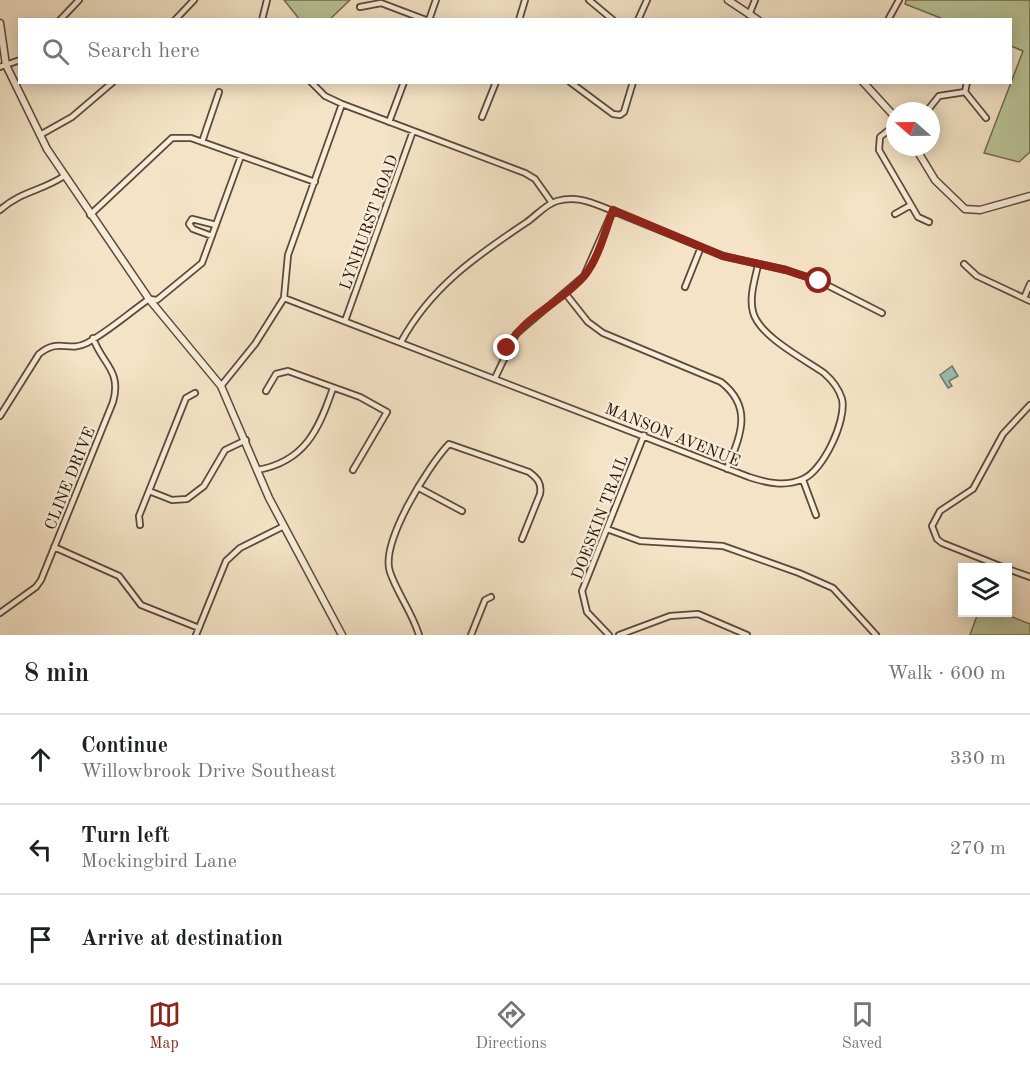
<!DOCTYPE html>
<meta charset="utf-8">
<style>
body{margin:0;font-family:"Old Standard TT",serif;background:#f2f2f2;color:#202124}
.controls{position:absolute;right:18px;bottom:18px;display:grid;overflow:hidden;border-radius:0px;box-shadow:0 3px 15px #0003}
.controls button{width:54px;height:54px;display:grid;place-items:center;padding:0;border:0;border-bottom:2px solid #e0e0e0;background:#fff;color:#202124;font:30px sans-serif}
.compass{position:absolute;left:886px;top:102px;width:54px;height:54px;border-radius:50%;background:#fff;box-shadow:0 3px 15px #0003;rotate:290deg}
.stop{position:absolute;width:18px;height:18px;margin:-14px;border:4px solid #8f2418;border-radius:50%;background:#fff}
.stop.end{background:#8f2418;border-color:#fff;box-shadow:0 2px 6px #0008}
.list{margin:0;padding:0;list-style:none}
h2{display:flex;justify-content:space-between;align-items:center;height:78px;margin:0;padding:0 24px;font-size:26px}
h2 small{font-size:20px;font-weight:400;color:#757577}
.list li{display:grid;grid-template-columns:39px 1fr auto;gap:18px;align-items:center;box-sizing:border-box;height:90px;padding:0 24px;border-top:2px solid #e0e0e0}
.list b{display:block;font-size:22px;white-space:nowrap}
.list p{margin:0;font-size:20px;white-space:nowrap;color:#757577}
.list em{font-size:20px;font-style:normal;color:#757577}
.icon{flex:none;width:33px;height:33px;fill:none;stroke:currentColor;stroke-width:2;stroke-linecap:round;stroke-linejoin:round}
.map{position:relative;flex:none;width:1030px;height:635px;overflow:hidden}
.search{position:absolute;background:#fff;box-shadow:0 3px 15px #0003;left:18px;right:18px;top:18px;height:66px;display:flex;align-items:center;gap:15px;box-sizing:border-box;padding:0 21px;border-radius:0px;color:#757577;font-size:22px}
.sheet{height:348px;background:#fff}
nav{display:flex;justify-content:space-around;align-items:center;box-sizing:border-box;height:84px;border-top:2px solid #e0e0e0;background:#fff;font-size:16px;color:#757577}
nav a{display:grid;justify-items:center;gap:3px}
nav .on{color:#8f2418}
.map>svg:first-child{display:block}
.green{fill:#b9c497;stroke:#726c4f;stroke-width:1.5}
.water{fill:#9cbeb2;stroke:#6e7a6e;stroke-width:1.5}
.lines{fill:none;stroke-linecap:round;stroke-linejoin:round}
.minor-casing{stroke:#5c4837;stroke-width:8}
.tertiary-casing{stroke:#5c4837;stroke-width:9}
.minor{stroke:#f8edda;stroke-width:4.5}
.tertiary{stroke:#f8edda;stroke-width:6}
.route{stroke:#8f2418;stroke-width:8}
.labels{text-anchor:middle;stroke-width:4.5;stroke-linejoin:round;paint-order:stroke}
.street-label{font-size:16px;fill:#2a1507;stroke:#f8edda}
</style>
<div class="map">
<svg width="1030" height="635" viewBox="0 0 1030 635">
<rect width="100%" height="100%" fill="#f4e3c6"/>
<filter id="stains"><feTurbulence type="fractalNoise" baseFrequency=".00333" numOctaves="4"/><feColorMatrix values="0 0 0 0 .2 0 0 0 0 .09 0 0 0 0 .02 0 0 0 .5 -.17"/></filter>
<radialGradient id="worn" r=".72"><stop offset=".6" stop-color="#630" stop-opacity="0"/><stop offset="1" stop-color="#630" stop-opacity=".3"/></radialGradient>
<path class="green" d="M284,0H350L330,19L300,20Z
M906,0H1030V152L1019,162L984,153L1023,51L1011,46L1010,20L943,19L905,4Z
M978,613H1002L1030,624V635H970Z"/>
<path class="water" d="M952,366L958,376L949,381L952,386L948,388L940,375Z"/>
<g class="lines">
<g class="minor-casing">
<path id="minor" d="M589,0L613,20
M360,7L381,3L426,20
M749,15L755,0
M60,20L79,0
M175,20L194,0
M262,20L267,0
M429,20L436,0
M519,20L525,0
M638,20L647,0
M888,20L899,0
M0,67L20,60
M311,82L325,96L342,104L525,173L535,179L552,203
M570,82L613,114L620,115L624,112L633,82
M965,92L967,82
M927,111L939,96L965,92L986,118
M482,117L496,82
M389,122L404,82
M895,125L880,137L879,150L918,217L929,222
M40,135L72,117L113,82
M202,142L219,92
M0,210C21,191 42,191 64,176
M895,214L911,205
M90,215L172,138H191L315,182
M212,236L193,229L189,224L192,219L216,225
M964,264L977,276L1030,301
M685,287L701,247
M565,293L588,322L603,333L721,382C754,408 740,436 727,469
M284,298L749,477C767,483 786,487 803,479C823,471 847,420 842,399C839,389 832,380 824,373C804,359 759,336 753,312C749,297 755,279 758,265
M1024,298L1030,284
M345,321L413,131
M401,342C431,287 476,256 527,222C537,215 546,204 557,201C574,196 588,201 603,207L723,256L786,270L819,281L882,313
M495,378L516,334L584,276L613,210
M221,386L255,344L284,298L288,255L342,104
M266,391L276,374L288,371L360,397L387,412L353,470
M0,416L39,354C60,337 67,353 87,343C109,331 129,313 149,299L157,300L202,263L241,156
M257,470C305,462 319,429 333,388
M803,480L816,515
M419,488L462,511
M149,491L172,500L187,499L204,486L225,450L246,440
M140,525L139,516L186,398L195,393
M607,529L640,541L723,546L799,573L833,588L876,635
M54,547L119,576L141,605L199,628
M1005,568L942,543L937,539L932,526L940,511L973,489L1003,434L1030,405
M1008,569L1030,577
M0,613L36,587L41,580L113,402C122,370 102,364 93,338
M196,635L226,561L240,548L284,526
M419,635C412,612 397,593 390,572C380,543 428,466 449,444L529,472C537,478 542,483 540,494L522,539
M471,635L485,600L491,597
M609,635L587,612L582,591L644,435
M619,635L670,616L698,614L747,635"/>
</g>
<g class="tertiary-casing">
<path id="tertiary" d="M728,0L758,20
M0,23L6,65L47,149L149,299L221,386L269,498L342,635
M863,82L895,117
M915,147L935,180L965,209L980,210L1030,196"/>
</g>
<use href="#minor" class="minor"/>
<use href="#tertiary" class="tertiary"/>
</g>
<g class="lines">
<path class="route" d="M507,348C524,315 562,303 585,275C599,257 605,231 613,210L723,256L786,270L819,281"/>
</g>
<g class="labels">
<g class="street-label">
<text transform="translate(368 222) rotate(-70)" y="6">LYNHURST ROAD</text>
<text transform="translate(673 434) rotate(22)" y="6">MANSON AVENUE</text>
<text transform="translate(69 478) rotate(-68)" y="6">CLINE DRIVE</text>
<text transform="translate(599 517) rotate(-69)" y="6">DOESKIN TRAIL</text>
</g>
</g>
<rect width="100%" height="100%" filter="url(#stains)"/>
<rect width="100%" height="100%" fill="url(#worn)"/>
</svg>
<div class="controls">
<button><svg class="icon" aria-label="layers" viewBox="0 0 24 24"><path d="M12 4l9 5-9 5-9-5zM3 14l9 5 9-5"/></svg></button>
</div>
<svg class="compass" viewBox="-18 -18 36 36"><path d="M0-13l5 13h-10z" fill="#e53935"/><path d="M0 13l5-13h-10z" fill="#757577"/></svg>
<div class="stop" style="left:819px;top:281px"></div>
<div class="stop end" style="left:507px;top:348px"></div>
<div class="search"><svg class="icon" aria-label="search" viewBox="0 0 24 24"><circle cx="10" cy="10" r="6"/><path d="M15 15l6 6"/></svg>Search here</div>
</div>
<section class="sheet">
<h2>8 min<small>Walk · 600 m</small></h2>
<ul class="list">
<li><svg class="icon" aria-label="ahead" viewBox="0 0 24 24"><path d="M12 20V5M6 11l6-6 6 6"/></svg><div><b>Continue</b><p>Willowbrook Drive Southeast</p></div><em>330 m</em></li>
<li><svg class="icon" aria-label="left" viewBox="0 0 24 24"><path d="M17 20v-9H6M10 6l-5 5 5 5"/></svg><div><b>Turn left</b><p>Mockingbird Lane</p></div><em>270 m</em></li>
<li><svg class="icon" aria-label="arrive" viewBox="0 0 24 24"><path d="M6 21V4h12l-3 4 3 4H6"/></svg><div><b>Arrive at destination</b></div></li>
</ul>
</section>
<nav>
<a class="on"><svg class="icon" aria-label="map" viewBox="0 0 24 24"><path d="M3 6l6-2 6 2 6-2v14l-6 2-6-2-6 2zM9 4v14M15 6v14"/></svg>Map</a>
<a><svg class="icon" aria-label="directions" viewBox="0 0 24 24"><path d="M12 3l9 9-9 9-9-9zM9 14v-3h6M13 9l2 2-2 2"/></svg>Directions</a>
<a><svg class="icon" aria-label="saved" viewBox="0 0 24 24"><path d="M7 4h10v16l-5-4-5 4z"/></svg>Saved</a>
</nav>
